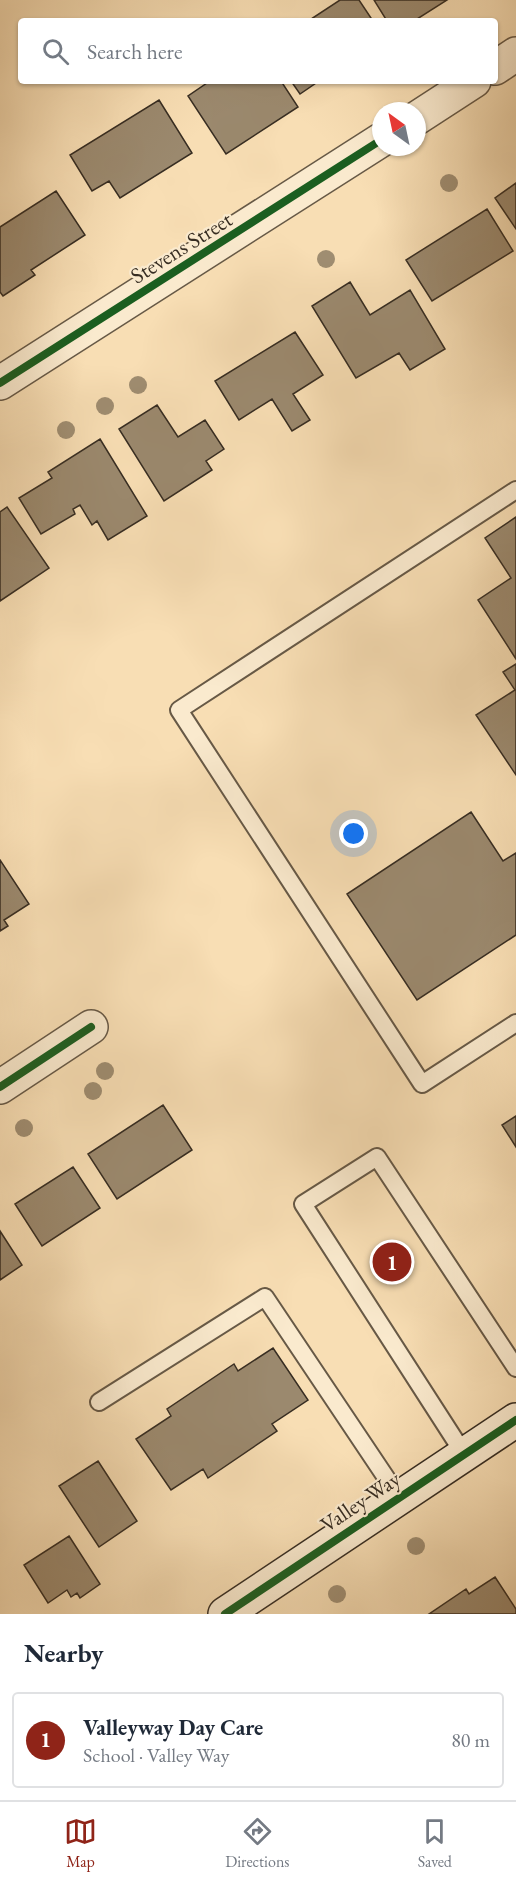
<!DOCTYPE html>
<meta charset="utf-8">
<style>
body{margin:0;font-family:"EB Garamond",serif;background:#f2f2f3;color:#1f2937}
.compass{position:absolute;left:372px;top:102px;width:54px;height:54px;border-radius:50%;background:#fff;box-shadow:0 2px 4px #0004;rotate:327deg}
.you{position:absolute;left:354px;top:834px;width:21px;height:21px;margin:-15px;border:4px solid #fff;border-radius:50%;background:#1a73e8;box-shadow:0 0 0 9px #1a73e833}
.badge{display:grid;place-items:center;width:39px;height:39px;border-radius:50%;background:#8f2418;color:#fff;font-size:20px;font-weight:700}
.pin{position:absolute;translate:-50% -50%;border:3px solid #fff;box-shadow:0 2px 6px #0006}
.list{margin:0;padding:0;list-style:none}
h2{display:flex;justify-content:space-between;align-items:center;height:78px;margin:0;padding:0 24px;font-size:26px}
h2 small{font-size:20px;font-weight:400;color:#747a83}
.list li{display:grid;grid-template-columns:39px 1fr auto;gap:18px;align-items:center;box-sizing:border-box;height:96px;margin:0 12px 12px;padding:0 12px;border:2px solid #e0e1e3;border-radius:6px}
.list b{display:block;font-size:22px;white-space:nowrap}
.list p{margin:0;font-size:20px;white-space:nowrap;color:#747a83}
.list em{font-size:20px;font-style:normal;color:#747a83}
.icon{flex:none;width:33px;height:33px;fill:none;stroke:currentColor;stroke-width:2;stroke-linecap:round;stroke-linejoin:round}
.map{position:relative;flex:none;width:516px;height:1614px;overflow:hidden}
.search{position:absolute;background:#fff;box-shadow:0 2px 4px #0004;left:18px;right:18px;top:18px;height:66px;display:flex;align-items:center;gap:15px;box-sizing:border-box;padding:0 21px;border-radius:6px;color:#747a83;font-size:22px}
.sheet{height:186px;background:#fff}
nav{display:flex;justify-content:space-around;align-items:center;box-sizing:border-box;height:84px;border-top:2px solid #e0e1e3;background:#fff;font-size:16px;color:#747a83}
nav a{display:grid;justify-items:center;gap:3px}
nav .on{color:#8f2418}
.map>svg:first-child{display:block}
.building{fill:#9b896e;stroke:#372d22;stroke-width:1.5}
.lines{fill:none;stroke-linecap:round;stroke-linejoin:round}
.lane-casing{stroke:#675946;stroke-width:20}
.street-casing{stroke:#675946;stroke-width:36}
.secondary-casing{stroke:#372d22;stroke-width:36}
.lane{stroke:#faeace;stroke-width:16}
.street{stroke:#faeace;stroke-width:33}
.secondary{stroke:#faeace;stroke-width:33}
.cycleway-casing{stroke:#faeace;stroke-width:11}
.cycleway{stroke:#1b5e20;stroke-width:8}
.tree{fill:#9f8d71}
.labels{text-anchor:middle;stroke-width:4.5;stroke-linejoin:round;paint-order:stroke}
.street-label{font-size:22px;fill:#372d22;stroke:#faeace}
</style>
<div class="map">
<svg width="516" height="1614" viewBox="0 0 516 1614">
<rect width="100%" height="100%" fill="#f8deb4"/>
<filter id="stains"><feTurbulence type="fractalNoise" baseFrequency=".00333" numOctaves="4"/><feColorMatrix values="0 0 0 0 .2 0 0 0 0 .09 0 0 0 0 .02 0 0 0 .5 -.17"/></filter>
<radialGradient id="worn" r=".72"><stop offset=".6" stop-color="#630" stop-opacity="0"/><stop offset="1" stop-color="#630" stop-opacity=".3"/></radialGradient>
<path class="building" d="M340,0H359L373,21H308Z
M374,0H447L414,21H387Z
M210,81H281L298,107L226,154L188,96Z
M291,81H319L300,94Z
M159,100L192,153L120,198L109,181L92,191L70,155Z
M516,183V229L495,198Z
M56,191L85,235L31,270L35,275L3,296L0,292V227Z
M487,209L513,251L432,301L406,260Z
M350,282L370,315L410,290L445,349L410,370L399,353L356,378L312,306Z
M295,332L323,375L293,394L310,420L292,431L272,399L239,420L215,381Z
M157,405L178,437L205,420L224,449L206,461L212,470L164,501L119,429Z
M100,439L147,516L108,540L97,521L92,525L80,505L73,509L75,514L41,534L19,498L52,478L48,472Z
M7,507L49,568L0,601V512Z
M516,517V659L478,600L511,578L485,538Z
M516,664V775L476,715L515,690L503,672Z
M471,812L503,861L516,853V935L417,1000L347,894Z
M0,860L29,904L4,920L8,926L0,931Z
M163,1105L192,1150L117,1199L88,1154Z
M516,1116V1147L502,1125Z
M73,1167L100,1208L42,1246L15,1204Z
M0,1231L22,1265L0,1280Z
M273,1348L308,1400L272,1424L277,1431L208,1478L203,1469L171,1490L136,1439L171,1416L167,1409L234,1364L238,1371Z
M98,1461L137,1521L99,1547L59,1486Z
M69,1536L100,1584L80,1598L77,1593L71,1597L67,1590L48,1603L24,1565Z
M495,1577L516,1609V1614H429L466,1589L469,1594Z"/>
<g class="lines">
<g class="lane-casing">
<path id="lane" d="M516,490L179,710L422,1084L516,1023
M99,1402L265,1297L399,1497
M464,1454L303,1204L377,1157L516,1368"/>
</g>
<g class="street-casing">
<path id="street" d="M495,68L516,54
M417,118L474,81
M0,383L381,140
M0,1087L91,1027"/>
</g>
<g class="secondary-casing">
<path id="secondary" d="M225,1614L516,1420"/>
</g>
<use href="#lane" class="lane"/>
<use href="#street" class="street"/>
<use href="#secondary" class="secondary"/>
<g class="cycleway-casing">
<path id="cycleway" d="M0,383L381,140
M0,1087L91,1027
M225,1614L516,1420"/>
</g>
<use href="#cycleway" class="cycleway"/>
</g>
<g class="tree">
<circle cx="449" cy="183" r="9"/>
<circle cx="326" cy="259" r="9"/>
<circle cx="138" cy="385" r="9"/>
<circle cx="105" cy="406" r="9"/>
<circle cx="66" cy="430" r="9"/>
<circle cx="105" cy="1071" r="9"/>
<circle cx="93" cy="1091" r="9"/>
<circle cx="24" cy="1128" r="9"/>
<circle cx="416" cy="1546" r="9"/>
<circle cx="337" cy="1594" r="9"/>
</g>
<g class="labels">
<g class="street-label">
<text transform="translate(181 247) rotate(-32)" y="8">Stevens Street</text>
<text transform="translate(360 1501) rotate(-34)" y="8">Valley Way</text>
</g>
</g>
<rect width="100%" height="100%" filter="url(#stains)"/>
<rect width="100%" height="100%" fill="url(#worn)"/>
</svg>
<svg class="compass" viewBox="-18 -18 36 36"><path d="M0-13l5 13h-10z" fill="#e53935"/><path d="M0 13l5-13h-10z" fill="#747a83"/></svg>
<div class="you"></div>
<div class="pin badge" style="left:392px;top:1262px">1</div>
<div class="search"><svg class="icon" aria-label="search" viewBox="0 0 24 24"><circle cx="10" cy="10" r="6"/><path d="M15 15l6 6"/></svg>Search here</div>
</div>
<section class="sheet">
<h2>Nearby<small></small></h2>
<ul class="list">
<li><span class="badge">1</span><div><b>Valleyway Day Care</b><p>School · Valley Way</p></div><em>80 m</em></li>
</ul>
</section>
<nav>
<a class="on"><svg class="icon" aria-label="map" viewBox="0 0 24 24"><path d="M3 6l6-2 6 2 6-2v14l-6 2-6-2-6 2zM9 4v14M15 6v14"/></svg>Map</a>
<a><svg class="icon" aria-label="directions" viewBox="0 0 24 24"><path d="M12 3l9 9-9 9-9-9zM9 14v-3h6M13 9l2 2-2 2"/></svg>Directions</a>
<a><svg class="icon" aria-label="saved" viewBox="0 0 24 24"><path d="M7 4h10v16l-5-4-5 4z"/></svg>Saved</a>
</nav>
